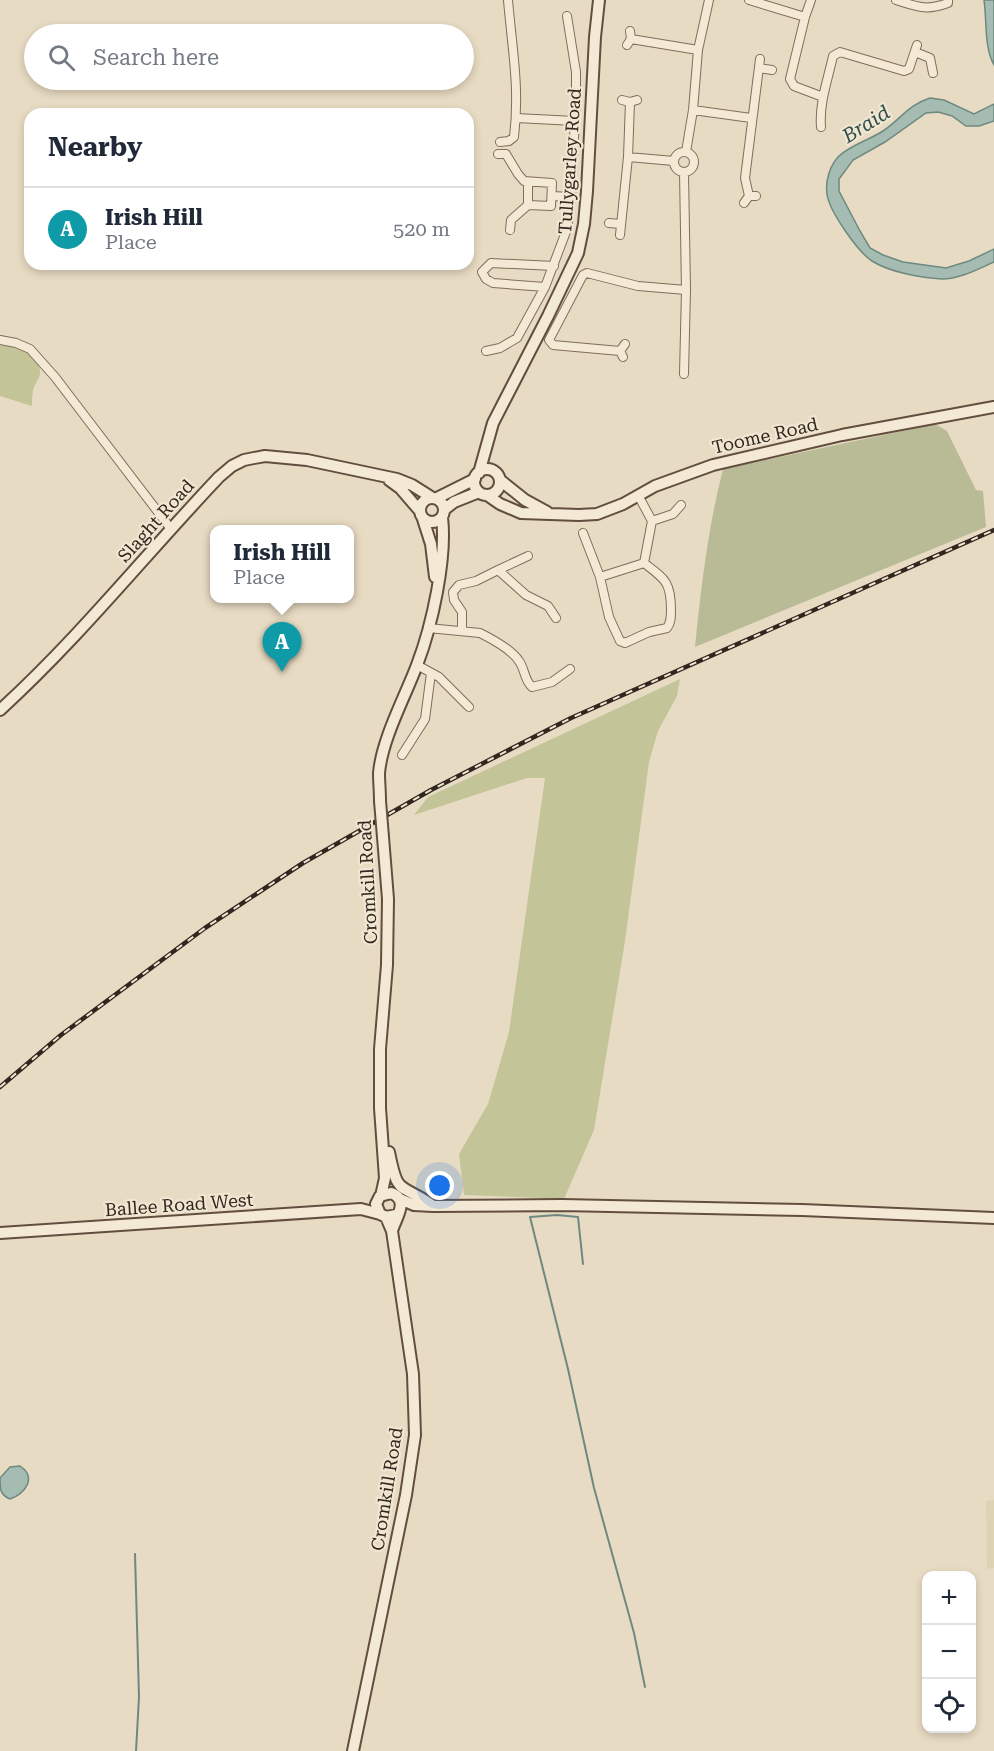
<!DOCTYPE html>
<meta charset="utf-8">
<style>
body{margin:0;font-family:"Roboto Serif",serif;background:#f6f6f7;color:#1f2937}
.controls{position:absolute;right:18px;bottom:18px;display:grid;overflow:hidden;border-radius:12px;box-shadow:0 3px 9px #0003}
.controls button{width:54px;height:54px;display:grid;place-items:center;padding:0;border:0;border-bottom:2px solid #e0e1e3;background:#fff;color:#1f2937;font:30px sans-serif}
.you{position:absolute;left:440px;top:1186px;width:21px;height:21px;margin:-15px;border:4px solid #fff;border-radius:50%;background:#1a73e8;box-shadow:0 0 0 9px #1a73e833}
.badge{display:grid;place-items:center;width:39px;height:39px;border-radius:50%;background:#b45309;color:#fff;font-size:20px;font-weight:700}
.pin{position:absolute;translate:-50% -50px;filter:drop-shadow(0 2px 3px #0008)}
.pin::after{content:'';position:absolute;top:32px;width:21px;height:18px;background:inherit;clip-path:polygon(0 0,100% 0,50% 100%)}
.popup{position:absolute;left:210px;top:525px;width:144px;height:78px;box-sizing:border-box;display:grid;place-content:center;border-radius:12px;background:#fff;filter:drop-shadow(0 2px 4px #0005);font-size:20px;white-space:nowrap;color:#747a83}
.popup b{font-size:22px;color:#1f2937}
.popup::after{content:'';position:absolute;left:50%;top:100%;margin-left:-12px;border:12px solid transparent;border-top-color:#fff}
.list{margin:0;padding:0;list-style:none}
h2{display:flex;justify-content:space-between;align-items:center;height:78px;margin:0;padding:0 24px;font-size:26px}
h2 small{font-size:20px;font-weight:400;color:#747a83}
.list li{display:grid;grid-template-columns:39px 1fr auto;gap:18px;align-items:center;box-sizing:border-box;height:84px;padding:0 24px;border-top:2px solid #e0e1e3}
.list b{display:block;font-size:22px;white-space:nowrap}
.list p{margin:0;font-size:20px;white-space:nowrap;color:#747a83}
.list em{font-size:20px;font-style:normal;color:#747a83}
.icon{flex:none;width:33px;height:33px;fill:none;stroke:currentColor;stroke-width:2;stroke-linecap:round;stroke-linejoin:round}
.map{position:relative;flex:none;width:994px;height:1751px;overflow:hidden}
.search{position:absolute;background:#fff;box-shadow:0 3px 9px #0003;left:24px;top:24px;width:450px;height:66px;display:flex;align-items:center;gap:15px;box-sizing:border-box;padding:0 21px;border-radius:33px;color:#747a83;font-size:22px}
.panel{position:absolute;background:#fff;box-shadow:0 3px 9px #0003;left:24px;top:108px;width:450px;height:162px;border-radius:18px}
.map>svg:first-child{display:block}
.farmland{fill:#ddd3b2}
.green{fill:#c3c599}
.cemetery{fill:#b9bb97}
.water{fill:#a5bcb3;stroke:#6d8980;stroke-width:1.5}
.lines{fill:none;stroke-linecap:round;stroke-linejoin:round}
.stream{stroke:#6d8980;stroke-width:2}
.street-casing{stroke:#806d5c;stroke-width:10}
.secondary-casing{stroke:#624e3f;stroke-width:14}
.street{stroke:#f4e9d5;stroke-width:8}
.secondary{stroke:#f4e9d5;stroke-width:10}
.rail-casing{stroke:#32271e;stroke-width:4.5}
.rail{stroke:#f1e6d2;stroke-width:2;stroke-dasharray:7;stroke-linecap:butt}
.secondary-bridge-casing{stroke:#624e3f;stroke-width:14;stroke-linecap:butt}
.secondary-bridge{stroke:#f4e9d5;stroke-width:10}
.labels{text-anchor:middle;stroke-width:4.5;stroke-linejoin:round;paint-order:stroke}
.street-label{font-size:18px;fill:#32271e;stroke:#f1e6d2}
.water-label{font-size:20px;font-style:italic;fill:#2f504c;stroke:#f1e6d2}
</style>
<div class="map">
<svg width="994" height="1751" viewBox="0 0 994 1751">
<rect width="100%" height="100%" fill="#e8dbc3"/>
<path class="farmland" d="M994,1500V1568L987,1569L986,1501Z"/>
<path class="green" d="M0,344C14,346 42,353 40,373C40,377 36,383 34,387C32,393 32,400 32,406L0,396Z
M680,679L677,696L658,731L649,762L625,941L594,1130L564,1199L464,1195L459,1154L488,1104L509,1032L545,778H527L414,815L428,797Z"/>
<path class="cemetery" d="M935,424L947,431L976,490L983,491L986,527L695,647C701,587 708,528 723,469Z"/>
<path class="water" d="M984,0H994V65C984,47 987,21 984,0Z
M930,98L944,100L974,114L994,104V121L979,126H966L952,116L938,112L926,113L885,142L853,160L839,179V191L860,231L870,248L883,255L903,262L946,268L969,261L994,249V262C978,269 960,279 942,279C922,278 889,272 872,261C858,252 829,211 827,194C825,181 830,165 839,156C851,145 869,140 883,131C901,119 908,105 930,98Z
M20,1466C38,1478 24,1494 10,1499C0,1495 0,1489 0,1478L10,1467Z"/>
<g class="lines">
<path class="stream" d="M583,1264L578,1217L557,1215L530,1217L568,1369L594,1488L634,1633L645,1687
M135,1554L139,1697L136,1751"/>
<g class="street-casing">
<path id="street" d="M749,0L805,17
M811,0L805,17L790,79L794,86L823,97
M896,0C918,7 926,11 948,3V0
M631,39L698,50
M627,45L631,39L630,31
M915,52L930,58L933,73
M759,68L772,70
M622,100L630,102L637,100
M693,110L751,118
M516,118L575,121
M821,127C819,103 828,79 833,56L840,52L904,71L909,69L917,45
M500,142L509,141L514,137C520,88 512,48 508,0
M674 162a10 10 0 1 1 20 0a10 10 0 1 1-20 0Z
M686,152L693,110L698,50L709,0
M498,154H506L518,174L524,181L552,183L551,206L528,205V182
M628,157L674,161
M552,196L571,197
M749,196L745,178L760,59
M744,203L749,196H756
M609,223L621,224
M510,230L511,220L528,205
M620,235L628,157L630,102
M545,287L493,283L486,279L482,272L491,263L554,266
M0,340L16,343L30,349L55,377L171,529
M486,351L500,348L517,338L545,287L567,229L571,197L576,99V72L567,16
M620,351L553,345L549,340L583,275L587,273L638,286L686,290
M623,357L620,351L625,344
M684,374L686,290L684,172
M652,521L673,514L681,505
M583,533L600,577L609,617L620,641L625,643L649,632L667,628C671,623 671,617 671,610C671,582 665,579 644,563L652,521L638,495
M498,570L528,556
M600,577L644,563
M428,628L480,633C492,639 512,650 519,661C525,669 524,680 532,687L552,682L570,669
M462,631V612L454,600L453,592L459,585L476,581L498,570L526,595L548,606L556,618
M417,665L439,677L469,707
M402,755L425,719L431,673"/>
</g>
<g class="secondary-casing">
<path id="secondary" d="M474 482a13 13 0 1 1 26 0a13 13 0 1 1-26 0Z
M479,473L493,423L548,316L578,253L584,224L587,191L595,37L599,0
M389,480L400,488L419,510
M500,480L525,500L547,512
M487,495L500,504L521,513L579,515L597,514L623,504L655,486L713,465L842,435L994,407
M420 510a12 12 0 1 1 24 0a12 12 0 1 1-24 0Z
M437,498L475,479
M445,509L454,502L479,492
M423,519L431,544L435,577
M0,710C79,638 146,554 219,477L232,466L244,460L254,458L265,456L307,460L397,479L412,485L431,497
M380,801C380,791 379,782 379,773C382,739 405,697 417,665C432,626 447,558 442,517
M389,1152C398,1198 400,1182 432,1205
M381,1196L385,1178L380,1108V1049L387,965L388,899L383,837
M400,1199L414,1205L433,1206L562,1205L802,1210L994,1218
M392,1231C396,1217 410,1200 391,1193L380,1196L376,1204L380,1214L386,1217L396,1215
M0,1233L361,1209L380,1214
M353,1751L406,1495L415,1435L413,1374L392,1231L386,1217"/>
</g>
<use href="#street" class="street"/>
<use href="#secondary" class="secondary"/>
<g class="rail-casing">
<path id="rail" d="M0,1087L61,1035L205,928L303,863L431,790L571,718L994,530"/>
</g>
<use href="#rail" class="rail"/>
<g class="secondary-bridge-casing">
<path id="secondary-bridge" d="M380,801L383,837"/>
</g>
<use href="#secondary-bridge" class="secondary-bridge"/>
</g>
<g class="labels">
<g class="street-label">
<text transform="translate(570 161) rotate(-86)" y="6">Tullygarley Road</text>
<text transform="translate(765 436) rotate(-13)" y="6">Toome Road</text>
<text transform="translate(156 521) rotate(-48)" y="6">Slaght Road</text>
<text transform="translate(368 882) rotate(-93)" y="6">Cromkill Road</text>
<text transform="translate(179 1205) rotate(-4)" y="6">Ballee Road West</text>
<text transform="translate(387 1489) rotate(-81)" y="6">Cromkill Road</text>
</g>
<g class="water-label">
<text transform="translate(866 124) rotate(-32)" y="7">Braid</text>
</g>
</g>
</svg>
<div class="controls">
<button>+</button>
<button>−</button>
<button><svg class="icon" aria-label="locate" viewBox="0 0 24 24"><circle cx="12" cy="12" r="6"/><path d="M12 2v4M12 18v4M2 12h4M18 12h4"/></svg></button>
</div>
<div class="you"></div>
<div class="pin badge" style="left:282px;top:672px;background:#0f9aa8">A</div>
<div class="popup"><b>Irish Hill</b>Place</div>
<div class="search"><svg class="icon" aria-label="search" viewBox="0 0 24 24"><circle cx="10" cy="10" r="6"/><path d="M15 15l6 6"/></svg>Search here</div>
<section class="panel">
<h2>Nearby<small></small></h2>
<ul class="list">
<li><span class="badge" style="background:#0f9aa8">A</span><div><b>Irish Hill</b><p>Place</p></div><em>520 m</em></li>
</ul>
</section>
</div>
